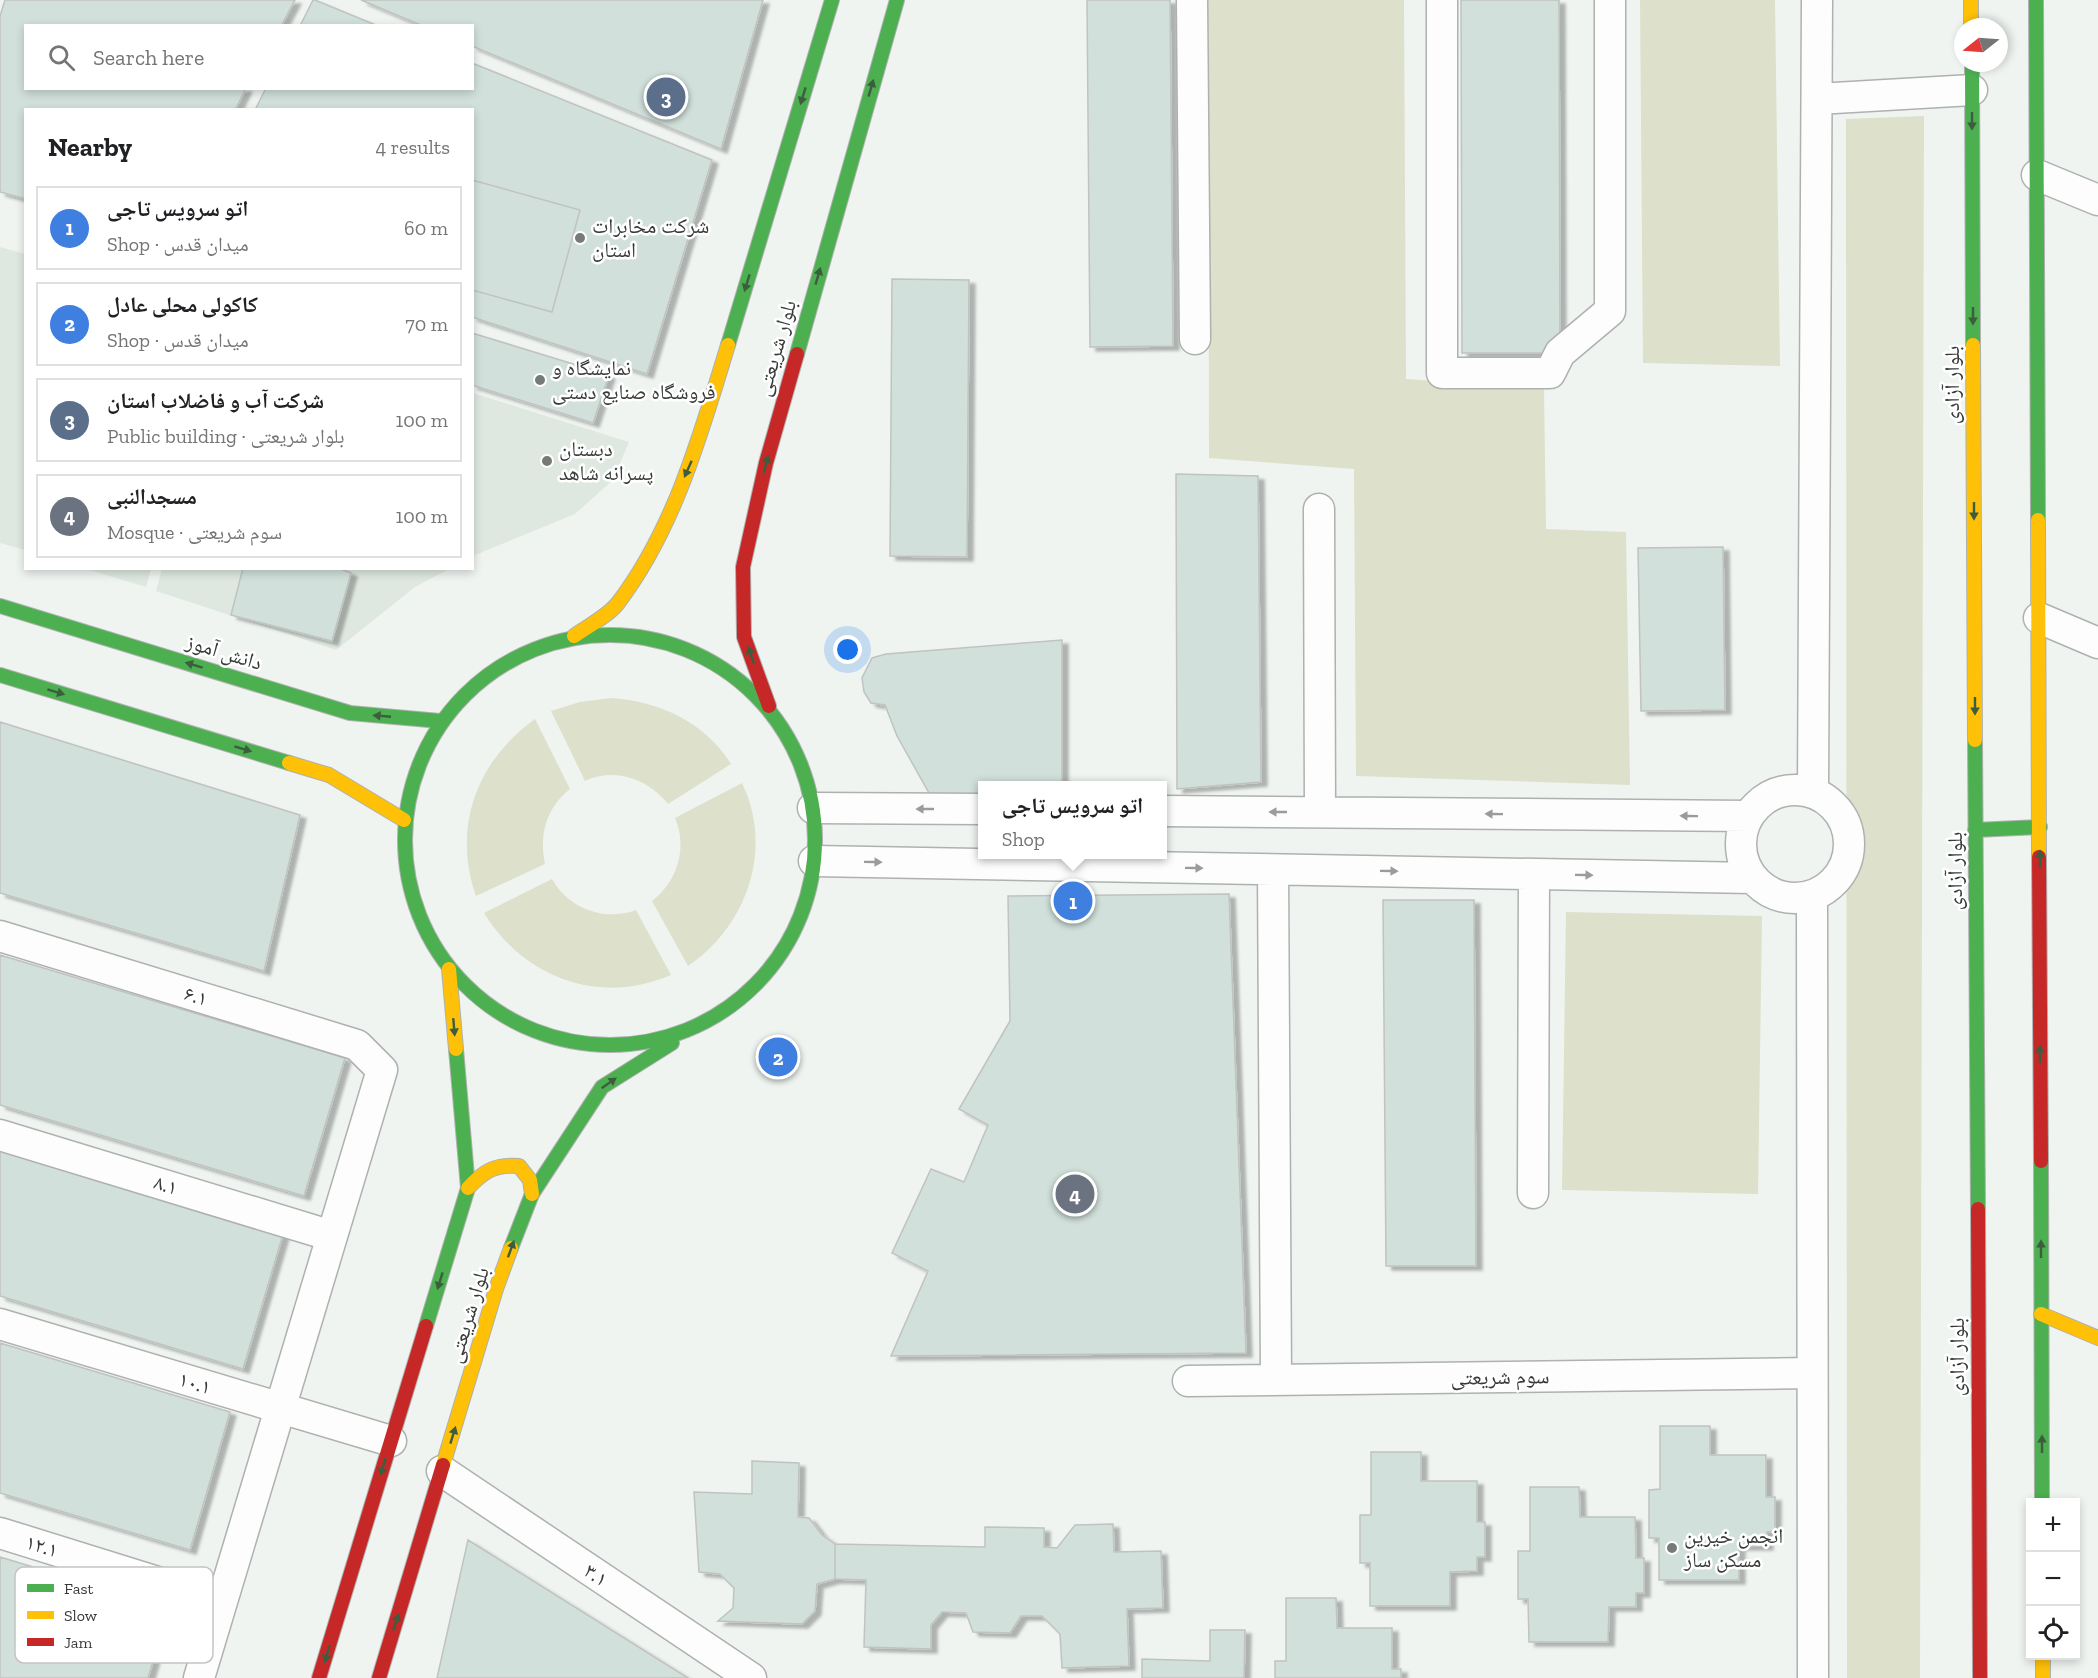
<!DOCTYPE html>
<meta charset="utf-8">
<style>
body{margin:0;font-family:"Zilla Slab","Noto Naskh Arabic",serif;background:#f6f6f6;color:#202124}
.controls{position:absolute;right:18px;bottom:18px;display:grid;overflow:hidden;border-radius:0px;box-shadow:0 3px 9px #0003}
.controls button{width:54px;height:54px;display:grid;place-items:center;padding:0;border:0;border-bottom:2px solid #e0e0e0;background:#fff;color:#202124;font:30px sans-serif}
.compass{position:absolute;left:1954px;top:18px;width:54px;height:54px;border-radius:50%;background:#fff;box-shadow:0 3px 9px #0003;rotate:253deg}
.you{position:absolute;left:848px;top:650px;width:21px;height:21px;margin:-15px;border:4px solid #fff;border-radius:50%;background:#1a73e8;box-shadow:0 0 0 9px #1a73e833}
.badge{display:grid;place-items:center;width:39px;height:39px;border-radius:50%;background:#777b78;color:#fff;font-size:20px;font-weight:700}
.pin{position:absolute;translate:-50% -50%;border:3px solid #fff;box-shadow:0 2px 6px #0006}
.popup{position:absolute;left:978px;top:781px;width:189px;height:78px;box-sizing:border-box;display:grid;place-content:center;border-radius:0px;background:#fff;filter:drop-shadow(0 2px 4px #0005);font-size:20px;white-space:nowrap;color:#757577}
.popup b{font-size:22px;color:#202124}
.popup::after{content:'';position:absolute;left:50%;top:100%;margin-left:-12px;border:12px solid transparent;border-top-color:#fff}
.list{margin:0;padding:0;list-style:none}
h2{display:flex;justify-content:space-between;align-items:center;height:78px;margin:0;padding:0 24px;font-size:26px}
h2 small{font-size:20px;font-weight:400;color:#757577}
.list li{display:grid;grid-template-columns:39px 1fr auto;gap:18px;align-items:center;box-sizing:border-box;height:84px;margin:0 12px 12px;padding:0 12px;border:2px solid #e0e0e0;border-radius:0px}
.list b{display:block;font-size:22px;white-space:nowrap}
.list p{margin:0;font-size:20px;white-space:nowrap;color:#757577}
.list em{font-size:20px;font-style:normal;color:#757577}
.icon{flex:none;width:33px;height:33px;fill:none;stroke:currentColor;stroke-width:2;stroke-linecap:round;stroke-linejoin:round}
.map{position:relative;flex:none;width:2098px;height:1678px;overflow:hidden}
.search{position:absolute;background:#fff;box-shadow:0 3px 9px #0003;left:24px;top:24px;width:450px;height:66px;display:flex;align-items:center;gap:15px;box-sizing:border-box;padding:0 21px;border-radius:0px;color:#757577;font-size:22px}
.panel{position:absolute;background:#fff;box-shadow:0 3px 9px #0003;left:24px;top:108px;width:450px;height:462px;border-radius:0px}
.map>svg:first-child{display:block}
.built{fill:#dee8e0}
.green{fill:#dde0cb}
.building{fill:#d1e0da;stroke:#c0c3c1;stroke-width:1.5;filter:url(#shadow)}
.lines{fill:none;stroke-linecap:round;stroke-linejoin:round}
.street-casing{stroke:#aeb1af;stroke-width:33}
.fast-casing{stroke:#aeb1af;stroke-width:16}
.slow-casing{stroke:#aeb1af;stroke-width:16}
.jam-casing{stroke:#aeb1af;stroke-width:16}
.street{stroke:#fdfdfd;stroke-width:30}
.fast{stroke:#4caf50;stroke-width:14}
.slow{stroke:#ffc107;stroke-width:14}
.jam{stroke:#c62828;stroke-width:14}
.oneway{fill:#3d5d3f}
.oneway2{fill:#9a9c9a}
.poi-dot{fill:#777b78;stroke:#fff;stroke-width:2}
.labels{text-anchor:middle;stroke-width:5;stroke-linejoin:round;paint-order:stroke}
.poi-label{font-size:21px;fill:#373a38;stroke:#fff;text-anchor:start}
.street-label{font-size:21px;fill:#373a38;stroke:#fff}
.key{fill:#fff;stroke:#c3c4c3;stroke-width:1.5}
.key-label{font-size:16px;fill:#373a38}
</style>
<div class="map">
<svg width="2098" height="1678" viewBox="0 0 2098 1678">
<defs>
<filter id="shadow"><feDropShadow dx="6" dy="4" stdDeviation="1.5" flood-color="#0004"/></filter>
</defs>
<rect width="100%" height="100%" fill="#eff4f0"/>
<path class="built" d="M0,247L25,254V550L0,543Z
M473,393L629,442L613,480L575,514L473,556Z
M86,569H151L146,587Z
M162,569H449L415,587L336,650L156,591Z"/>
<path class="green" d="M1208,0H1404L1406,379L1544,388L1546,529L1626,532L1630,785L1356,776L1354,469L1209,458Z
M1640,0H1775L1780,366L1643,363Z
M1924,116L1920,1678H1847L1846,119Z
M611,698C659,701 705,722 731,764L668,804C648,779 615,767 585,781L551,711L580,702Z
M535,719L570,789C546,808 539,835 545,864L476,896C452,828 476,761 535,719Z
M742,783C774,849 747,926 688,966L652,901C677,882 688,848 675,818Z
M552,879C568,908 604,922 636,910L671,975C599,1006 524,978 484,913Z
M1566,912L1762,916L1758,1194L1562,1190Z"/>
<path class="building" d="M5,0H295L281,26H26V88H246L235,110H26V199L0,192V16Z
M313,0H315L378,26H300Z
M361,0H763L721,149L472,46V26H423Z
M1087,0H1170L1173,346L1090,347Z
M1461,0H1559L1560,353H1462Z
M472,63L712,160L647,374L472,317V110H255L266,88H472Z
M472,180L580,210L552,312L472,290Z
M892,279L969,280L967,557L890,556Z
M472,333L609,375L593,423L472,385Z
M1176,474L1258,476L1261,782L1177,789Z
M1723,547L1725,710L1641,711L1638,548Z
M243,568H338L351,573L332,641L231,615Z
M1062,640V786H983V809H938L897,736L885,705L871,703L864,692L862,678L872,658L886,654Z
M0,722L300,815L264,971L0,893Z
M1229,894L1246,1353L891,1356L928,1271L892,1253L931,1169L964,1182L988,1125L959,1109L1010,1021L1008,896Z
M1383,900H1474L1476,1266H1386Z
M0,955L345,1058L304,1196L0,1105Z
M0,1146L284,1231L243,1369L0,1296Z
M0,1343L230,1412L190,1550L0,1493Z
M1660,1426H1710V1455H1766V1497H1775V1531L1767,1532V1546H1739V1580H1659V1538H1649V1490L1660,1489Z
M1371,1452H1421V1481H1477V1522H1485V1557H1477V1571L1450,1572V1606H1370V1563H1360V1515H1371Z
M752,1461L799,1463L798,1517L809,1518L822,1535L835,1544V1579L817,1584L815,1611L802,1624L718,1621L733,1608L734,1588L720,1574L699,1572L694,1492L752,1494Z
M1530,1487H1579L1580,1517H1635L1636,1558H1644V1593H1636V1607H1609L1608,1642H1529L1528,1599H1518V1551H1530Z
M1113,1524L1114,1552L1161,1551L1163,1608L1127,1609L1129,1666L1062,1668L1060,1634L1042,1616H1021L1010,1633L973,1632L966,1613L942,1612L931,1625V1649L864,1647L866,1580L835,1579V1544L985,1547V1527L1044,1528V1547L1057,1548L1075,1525Z
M468,1540L688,1678H437Z
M0,1557L169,1608L148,1678H0Z
M1286,1598H1336L1337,1628H1392V1669H1401V1678H1275V1661H1286Z
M1210,1630H1245L1244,1678H1142V1659L1210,1661Z"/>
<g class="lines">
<g class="street-casing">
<path id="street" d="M1192,0L1195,339
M1442,0V373H1550L1560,353L1610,311V0
M1817,99L1972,90
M2037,175L2098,200
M1319,509L1320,812
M2039,618L2098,643
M1741 844a54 54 0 1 1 108 0a54 54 0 1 1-108 0Z
M1813,792L1817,0
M813,808L983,809
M1163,811L1748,816
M814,861L1752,878
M1273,870L1276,1380
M1812,896L1813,1678
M0,936L357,1045L382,1070L199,1678
M0,1135L332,1236
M1533,1193L1534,874
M0,1324L391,1441
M1188,1381L1812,1373
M442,1471L751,1678
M0,1533L222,1602"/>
</g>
<g class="fast-casing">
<path id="fast" d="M2036,0L2038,520
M1972,63L1973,345
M728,345L832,0
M797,354L897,0
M0,606L350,713L440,721
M405 840a205 205 0 1 1 410 0a205 205 0 1 1-410 0Z
M0,675L289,763
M1975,740L1978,1209
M1975,830L2040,827
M2041,1161L2042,1502
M511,1248L532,1194L602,1087L672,1043
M426,1326L468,1188L456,1049"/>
</g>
<g class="slow-casing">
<path id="slow" d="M1971,0V27
M1973,345L1975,740
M2038,520L2039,857
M574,636C588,626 608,616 618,603C675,528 701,433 728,345
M289,763L329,775L404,820
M449,969L456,1049
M468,1188C484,1171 495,1164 519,1166L530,1180L532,1194
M2041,1314L2098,1338
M443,1465L496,1289L511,1248
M2043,1656V1678"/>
</g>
<g class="jam-casing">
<path id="jam" d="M769,706L744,637L743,567L766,463L797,354
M2039,857L2041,1161
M1978,1209L1980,1678
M319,1678L426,1326
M379,1678L443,1465"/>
</g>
<use href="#street" class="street"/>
<use href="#fast" class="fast"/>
<use href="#slow" class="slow"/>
<use href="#jam" class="jam"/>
</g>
<defs><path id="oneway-solid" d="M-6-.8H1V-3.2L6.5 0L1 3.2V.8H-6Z" transform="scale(1.5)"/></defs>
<g class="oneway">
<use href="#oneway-solid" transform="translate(871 88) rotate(-74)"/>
<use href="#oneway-solid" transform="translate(803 96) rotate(107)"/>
<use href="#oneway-solid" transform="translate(1972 121) rotate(90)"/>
<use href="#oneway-solid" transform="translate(818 276) rotate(-74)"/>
<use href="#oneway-solid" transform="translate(747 283) rotate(107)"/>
<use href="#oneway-solid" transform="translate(1973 316) rotate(90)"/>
<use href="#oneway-solid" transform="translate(766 464) rotate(-76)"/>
<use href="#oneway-solid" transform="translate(688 469) rotate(114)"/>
<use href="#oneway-solid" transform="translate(1974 511) rotate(90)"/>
<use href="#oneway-solid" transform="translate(751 655) rotate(-109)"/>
<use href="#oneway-solid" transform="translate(194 665) rotate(-163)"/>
<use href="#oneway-solid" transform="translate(56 692) rotate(17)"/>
<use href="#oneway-solid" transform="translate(1975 706) rotate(90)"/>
<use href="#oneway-solid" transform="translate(382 716) rotate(-175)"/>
<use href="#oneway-solid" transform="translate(243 749) rotate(17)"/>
<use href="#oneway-solid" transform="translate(2040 859) rotate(-90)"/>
<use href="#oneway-solid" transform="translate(454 1027) rotate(85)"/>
<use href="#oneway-solid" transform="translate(2040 1054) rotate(-90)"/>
<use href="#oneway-solid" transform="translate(609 1083) rotate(-35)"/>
<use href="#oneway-solid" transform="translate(511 1249) rotate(-70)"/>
<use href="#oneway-solid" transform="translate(2041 1249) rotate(-90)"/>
<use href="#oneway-solid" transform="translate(440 1281) rotate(107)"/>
<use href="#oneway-solid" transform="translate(453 1435) rotate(-73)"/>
<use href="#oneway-solid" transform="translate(2042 1444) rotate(-90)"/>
<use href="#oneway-solid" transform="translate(383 1467) rotate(107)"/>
<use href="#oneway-solid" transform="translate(396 1622) rotate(-73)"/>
<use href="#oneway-solid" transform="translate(327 1654) rotate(107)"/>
</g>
<g class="oneway2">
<use href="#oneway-solid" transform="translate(925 809) rotate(-180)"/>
<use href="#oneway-solid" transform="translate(1278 812) rotate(-180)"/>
<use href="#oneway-solid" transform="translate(1494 814) rotate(-179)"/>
<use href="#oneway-solid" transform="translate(1689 816) rotate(-179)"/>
<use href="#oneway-solid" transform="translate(873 862) rotate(1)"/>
<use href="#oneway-solid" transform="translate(1194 868) rotate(1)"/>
<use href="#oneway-solid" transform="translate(1389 871) rotate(1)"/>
<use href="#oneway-solid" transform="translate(1584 875) rotate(1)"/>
</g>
<g class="poi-dot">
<circle cx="580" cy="238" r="6"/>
<circle cx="540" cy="380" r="6"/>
<circle cx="547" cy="461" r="6"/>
<circle cx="1672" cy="1548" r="6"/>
</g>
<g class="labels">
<g class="poi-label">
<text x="592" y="233">شرکت مخابرات<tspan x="592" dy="24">استان</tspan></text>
<text x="552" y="375">نمایشگاه و<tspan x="552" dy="24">فروشگاه صنایع دستی</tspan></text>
<text x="559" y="456">دبستان<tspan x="559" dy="24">پسرانه شاهد</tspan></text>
<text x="1684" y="1543">انجمن خیرین<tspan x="1684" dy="24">مسکن ساز</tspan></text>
</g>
<g class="street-label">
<text transform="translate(776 348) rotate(-74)" y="7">بلوار شریعتی</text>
<text transform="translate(1952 385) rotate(-90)" y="7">بلوار آزادی</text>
<text transform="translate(224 652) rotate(17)" y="7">دانش آموز</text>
<text transform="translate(1955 871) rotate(-90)" y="7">بلوار آزادی</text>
<text transform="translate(196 996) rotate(17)" y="7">۶.۱</text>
<text transform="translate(166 1185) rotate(17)" y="7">۸.۱</text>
<text transform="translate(468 1315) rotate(-73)" y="7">بلوار شریعتی</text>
<text transform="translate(1957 1357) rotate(-90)" y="7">بلوار آزادی</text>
<text transform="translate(1500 1377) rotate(-1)" y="7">سوم شریعتی</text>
<text transform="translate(195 1383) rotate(17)" y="7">۱۰.۱</text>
<text transform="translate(42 1546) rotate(17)" y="7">۱۲.۱</text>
<text transform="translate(596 1575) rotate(34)" y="7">۳.۱</text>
</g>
</g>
<rect x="15" y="1567" width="198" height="96" rx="9" class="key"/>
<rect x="27" y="1584" width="27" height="8" fill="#4caf50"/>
<rect x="27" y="1611" width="27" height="8" fill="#ffc107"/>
<rect x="27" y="1638" width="27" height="8" fill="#c62828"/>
<g class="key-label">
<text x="64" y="1594">Fast</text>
<text x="64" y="1621">Slow</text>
<text x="64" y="1648">Jam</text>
</g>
</svg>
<div class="controls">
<button>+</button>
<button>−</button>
<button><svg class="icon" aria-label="locate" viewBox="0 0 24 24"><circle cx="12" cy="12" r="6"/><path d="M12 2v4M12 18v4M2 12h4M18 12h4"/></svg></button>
</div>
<svg class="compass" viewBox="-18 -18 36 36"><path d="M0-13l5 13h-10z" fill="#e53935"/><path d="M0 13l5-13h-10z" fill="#757577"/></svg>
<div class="you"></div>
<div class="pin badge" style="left:1073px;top:901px;background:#3f7fe0">1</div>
<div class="popup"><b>اتو سرویس تاجی</b>Shop</div>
<div class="pin badge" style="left:778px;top:1057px;background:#3f7fe0">2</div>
<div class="pin badge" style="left:666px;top:97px;background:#5c6f8a">3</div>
<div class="pin badge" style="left:1075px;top:1194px;background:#6b7280">4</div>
<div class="search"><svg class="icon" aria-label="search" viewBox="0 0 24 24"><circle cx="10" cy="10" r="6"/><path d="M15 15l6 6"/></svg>Search here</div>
<section class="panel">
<h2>Nearby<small>4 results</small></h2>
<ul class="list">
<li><span class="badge" style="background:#3f7fe0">1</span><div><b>اتو سرویس تاجی</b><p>Shop · میدان قدس</p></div><em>60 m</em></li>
<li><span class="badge" style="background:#3f7fe0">2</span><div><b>کاکولی محلی عادل</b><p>Shop · میدان قدس</p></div><em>70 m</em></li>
<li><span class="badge" style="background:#5c6f8a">3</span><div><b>شرکت آب و فاضلاب استان</b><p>Public building · بلوار شریعتی</p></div><em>100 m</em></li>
<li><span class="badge" style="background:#6b7280">4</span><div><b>مسجدالنبی</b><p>Mosque · سوم شریعتی</p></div><em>100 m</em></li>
</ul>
</section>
</div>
